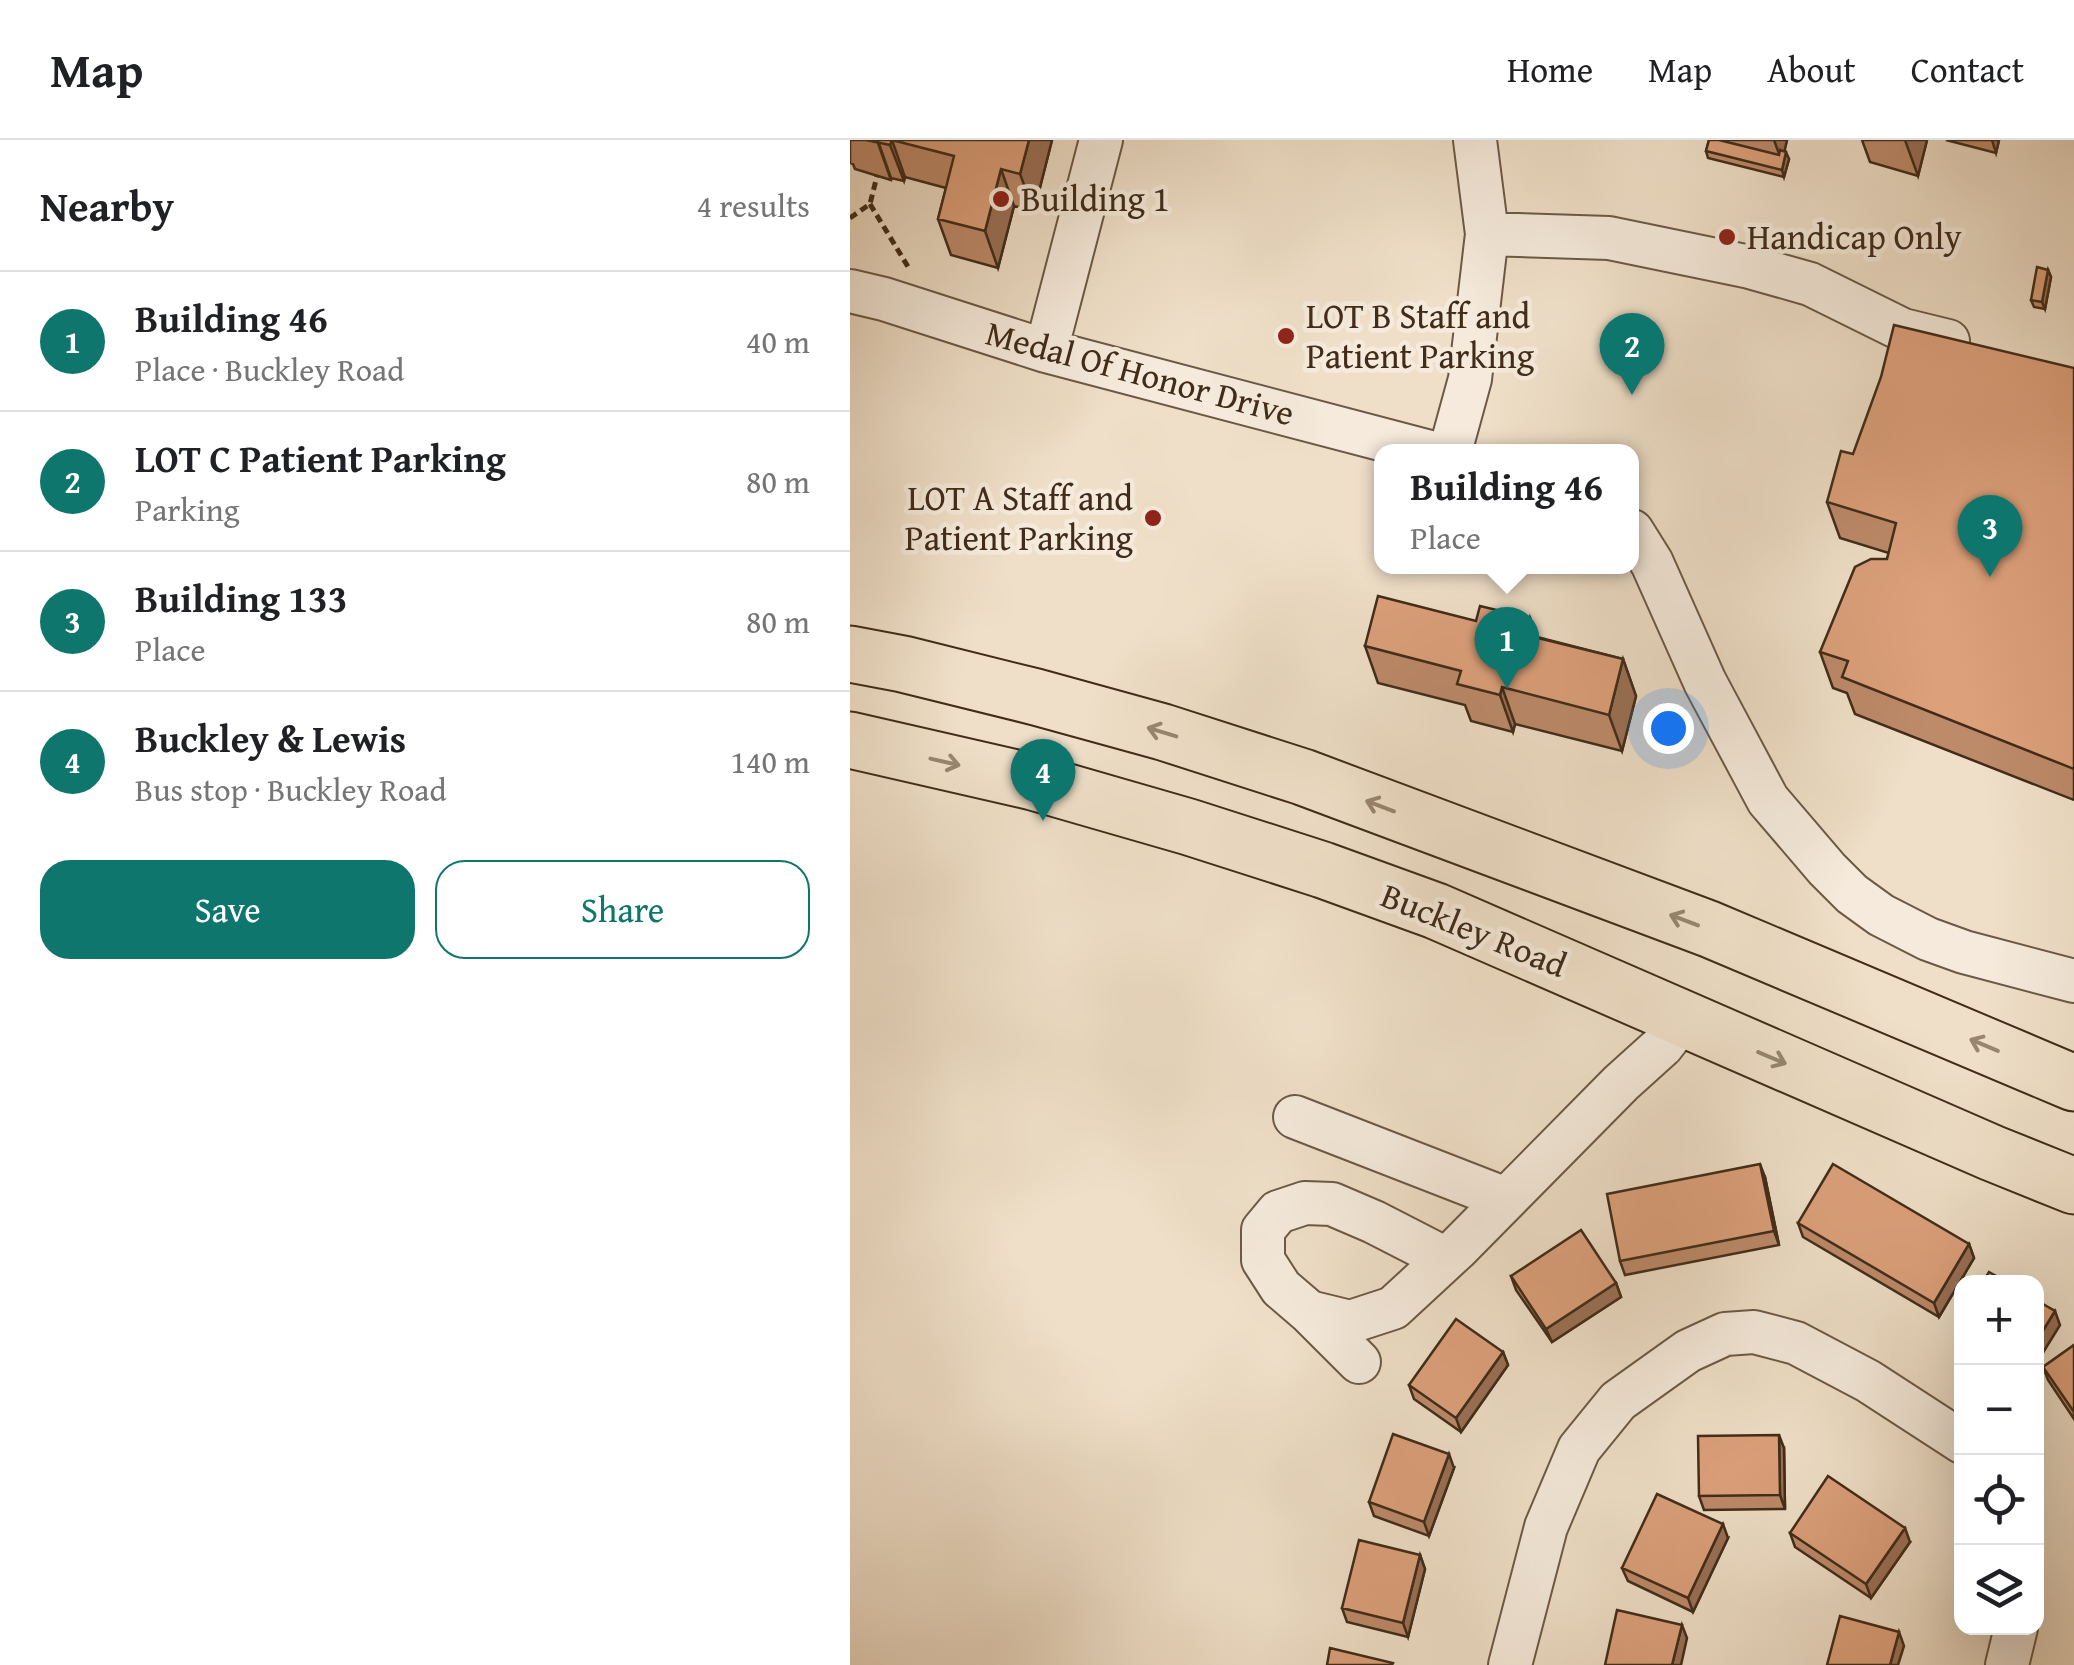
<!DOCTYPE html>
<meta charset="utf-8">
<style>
body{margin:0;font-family:"Gentium Book Plus",serif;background:#f2f2f2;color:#202124}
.controls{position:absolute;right:30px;bottom:30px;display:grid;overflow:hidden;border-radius:20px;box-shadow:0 10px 40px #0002}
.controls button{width:90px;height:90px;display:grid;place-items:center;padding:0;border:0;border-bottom:2px solid #e0e0e0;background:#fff;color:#202124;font:50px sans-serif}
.you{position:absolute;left:818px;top:588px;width:35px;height:35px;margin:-25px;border:8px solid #fff;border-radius:50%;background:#1a73e8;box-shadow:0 0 0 15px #1a73e833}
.badge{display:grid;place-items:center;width:65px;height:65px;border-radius:50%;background:#0f766e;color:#fff;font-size:32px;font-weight:700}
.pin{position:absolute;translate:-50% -82px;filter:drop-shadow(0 2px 5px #0008)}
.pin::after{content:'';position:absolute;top:52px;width:35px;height:30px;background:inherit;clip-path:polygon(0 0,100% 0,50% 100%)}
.popup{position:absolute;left:524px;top:304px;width:265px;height:130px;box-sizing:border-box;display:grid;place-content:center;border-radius:20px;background:#fff;filter:drop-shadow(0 2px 8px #0005);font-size:32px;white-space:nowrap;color:#757577}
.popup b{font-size:38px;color:#202124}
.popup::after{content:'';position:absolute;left:50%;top:100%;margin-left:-20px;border:20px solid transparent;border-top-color:#fff}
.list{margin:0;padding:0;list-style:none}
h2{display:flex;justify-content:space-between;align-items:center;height:130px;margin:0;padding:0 40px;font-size:42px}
h2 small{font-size:32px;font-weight:400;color:#757577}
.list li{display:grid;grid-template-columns:65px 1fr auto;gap:30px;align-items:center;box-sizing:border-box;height:140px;padding:0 40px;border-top:2px solid #e0e0e0}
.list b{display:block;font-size:38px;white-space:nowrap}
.list p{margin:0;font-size:32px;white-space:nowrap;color:#757577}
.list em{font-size:32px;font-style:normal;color:#757577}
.actions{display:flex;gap:20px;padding:30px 40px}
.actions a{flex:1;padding:22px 0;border:2px solid #0f766e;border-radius:30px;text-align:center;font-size:35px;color:#0f766e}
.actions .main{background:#0f766e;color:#fff}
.icon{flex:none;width:55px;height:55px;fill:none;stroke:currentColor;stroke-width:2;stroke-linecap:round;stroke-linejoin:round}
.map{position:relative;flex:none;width:1224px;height:1525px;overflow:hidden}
header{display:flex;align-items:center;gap:60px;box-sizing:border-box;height:140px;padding:0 50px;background:#fff;border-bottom:2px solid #e0e0e0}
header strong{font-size:48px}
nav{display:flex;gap:55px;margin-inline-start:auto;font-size:35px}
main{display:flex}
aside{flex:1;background:#fff}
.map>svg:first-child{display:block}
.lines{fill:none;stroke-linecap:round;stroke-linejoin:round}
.minor-casing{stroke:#6c5945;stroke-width:46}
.highway-casing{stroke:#402c19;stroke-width:59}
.path{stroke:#402c19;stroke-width:5;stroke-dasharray:8 5;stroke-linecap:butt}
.minor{stroke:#f5eadb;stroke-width:42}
.highway{stroke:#efdfc8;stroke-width:55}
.wall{fill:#bd8a6a;stroke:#402c19;stroke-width:2.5}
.shaded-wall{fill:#9a7056;stroke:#402c19;stroke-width:2.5}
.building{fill:#dca07b;stroke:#402c19;stroke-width:2.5}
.oneway{stroke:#988670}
.poi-dot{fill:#8f2418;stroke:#f5eadb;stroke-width:4}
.labels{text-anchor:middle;stroke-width:9;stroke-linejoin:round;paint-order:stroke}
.poi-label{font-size:35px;fill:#402c19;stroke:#f5eadb;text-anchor:start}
.street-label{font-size:35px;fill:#402c19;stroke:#f5eadb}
</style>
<header>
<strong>Map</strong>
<nav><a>Home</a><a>Map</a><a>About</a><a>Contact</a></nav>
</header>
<main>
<aside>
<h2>Nearby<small>4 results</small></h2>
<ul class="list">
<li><span class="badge">1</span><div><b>Building 46</b><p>Place · Buckley Road</p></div><em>40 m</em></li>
<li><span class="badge">2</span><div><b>LOT C Patient Parking</b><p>Parking</p></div><em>80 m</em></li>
<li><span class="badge">3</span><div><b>Building 133</b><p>Place</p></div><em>80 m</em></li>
<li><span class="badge">4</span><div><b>Buckley &amp; Lewis</b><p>Bus stop · Buckley Road</p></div><em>140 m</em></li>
</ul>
<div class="actions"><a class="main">Save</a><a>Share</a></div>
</aside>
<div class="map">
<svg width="1224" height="1525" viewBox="0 0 1224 1525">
<rect width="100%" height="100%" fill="#efdfc8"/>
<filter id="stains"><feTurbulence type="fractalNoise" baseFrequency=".002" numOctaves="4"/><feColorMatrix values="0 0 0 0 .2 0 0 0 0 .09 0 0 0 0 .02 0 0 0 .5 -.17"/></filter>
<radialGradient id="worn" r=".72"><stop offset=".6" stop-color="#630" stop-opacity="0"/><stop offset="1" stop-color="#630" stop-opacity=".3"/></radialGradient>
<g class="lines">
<g class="minor-casing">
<path id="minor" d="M637,94L759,98L900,127L960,144L1053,190L1098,201
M0,151L34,159L196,211L580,312
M196,211L251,0
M600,312L620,239L637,94L625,0
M782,391L802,423L855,542L918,660L977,729L1002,754L1031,775L1078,799L1114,812L1224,841
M445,977L656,1059
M596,1119L524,1082L482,1064L455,1063L428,1072L413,1090V1120L431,1148L459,1172L500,1182L543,1168L596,1119L607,1109L771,943L812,906L833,879
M460,1173L509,1222
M660,1525L696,1387L729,1309L768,1261L838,1211L875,1194L904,1192L946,1203L1018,1241L1112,1302
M1157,1525L1166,1488"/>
</g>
<g class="highway-casing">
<path id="highway" d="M0,514L53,524L186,557L313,592L453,637L859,789L1224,943
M0,600L183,642L339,687L473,730L586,771L1142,1013L1224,1046"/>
</g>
<path class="path" d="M20,64L60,130
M0,78L20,64L27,36"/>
<use href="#minor" class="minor"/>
<use href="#highway" class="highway"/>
</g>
<path class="wall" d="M0,0H202L184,71L164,66L148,128L101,115L88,79L96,48L55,37L54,41L41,38V40L5,29L3,24L0,23Z
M859,0H937L934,11L939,19L934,37L858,18L856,11Z
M1012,0H1077L1068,36L1020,22Z
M1096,0H1149L1146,13Z
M1198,130L1201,137L1195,169L1184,167L1181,160Z
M1224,228V660L1005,574L997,553L983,548L970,512L1037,419L1039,413L990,398L977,362L1003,314Z
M687,497L773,519L786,556L772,611L665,584L663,592L621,581L615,565L528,543L515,506Z
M915,1037L929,1105L775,1135L770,1121Z
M948,1083L1119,1104L1124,1118L1089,1177L953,1097Z
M661,1136L766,1143L771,1157L702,1202L666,1150Z
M1224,1205V1279L1198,1240L1193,1227Z
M653,1212L658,1225L611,1292L564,1259L559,1245Z
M934,1308L935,1369L854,1370L849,1356Z
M604,1328L579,1396L524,1376L519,1362Z
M940,1393L1060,1402L1021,1458L945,1407Z
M878,1398L843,1472L778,1441L772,1428Z
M570,1415L575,1429L558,1497L497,1482L492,1468Z"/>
<path class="shaded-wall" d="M42,0L55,37L54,41L40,5Z
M179,0H202L184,71L170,34Z
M924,0H937L932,22Z
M1055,0H1077L1068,36Z
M1142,0H1149L1146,13Z
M28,1L41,38V40L28,3Z
M936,12L939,19L934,37L932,30Z
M151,29L164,66L148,128L135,91Z
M1198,130L1201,137L1195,169L1192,162Z
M680,478L693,515L676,495Z
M773,519L786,556L772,611L759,575Z
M652,547L665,584L663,592L650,555Z
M910,1024L915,1037L929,1105L924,1091Z
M1119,1104L1124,1118L1089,1177L1084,1163Z
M766,1143L771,1157L702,1202L696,1189Z
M1205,1171L1210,1185L1186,1224V1202Z
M653,1212L658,1225L611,1292L606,1278Z
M929,1295L934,1308L935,1369L930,1355Z
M599,1314L604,1328L579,1396L574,1382Z
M873,1384L878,1398L843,1472L838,1458Z
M1055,1388L1060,1402L1021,1458L1016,1444Z
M570,1415L575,1429L558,1497L553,1483Z
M832,1485L837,1498L831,1525H822Z
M1049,1492L1054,1506L1048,1525H1040Z"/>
<path class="building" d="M16,0H179L170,34L151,29L135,91L88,79L104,16L42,0L40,5Z
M859,0H869L929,15L930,10L936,12L932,30L856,11Z
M1187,127L1198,130L1192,162L1181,160Z
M1044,185L1224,228V629L992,537L998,521L970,512L1005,427L1021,419H1037L1046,383L977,362L991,311L1003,314L1031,237Z
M528,456L626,481L630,466L680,478L676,495L773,519L759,575L652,547L650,555L607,544L611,531L515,506Z
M910,1024L924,1091L770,1121L757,1054Z
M983,1024L1119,1104L1084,1163L948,1083Z
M731,1090L766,1143L696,1189L661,1136Z
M1139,1132L1157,1142H1133Z
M1186,1160L1205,1171L1186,1202Z
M606,1179L653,1212L606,1278L559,1245Z
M1224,1205V1272L1193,1227Z
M543,1294L599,1314L574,1382L519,1362Z
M929,1295L930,1355L849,1356L848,1296Z
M978,1336L1055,1388L1016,1444L940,1393Z
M807,1354L873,1384L838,1458L772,1428Z
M509,1400L570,1415L553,1483L492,1468Z
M767,1470L832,1485L822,1525H755Z
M990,1476L1049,1492L1040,1525H977Z
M480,1508L543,1523L542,1525H477Z"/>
<defs><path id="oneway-shaft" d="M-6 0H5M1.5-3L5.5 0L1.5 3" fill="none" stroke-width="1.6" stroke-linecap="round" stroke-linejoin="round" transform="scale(2.5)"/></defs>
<g class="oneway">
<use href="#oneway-shaft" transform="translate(312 592) rotate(-163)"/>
<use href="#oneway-shaft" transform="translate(95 622) rotate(13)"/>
<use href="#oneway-shaft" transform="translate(530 666) rotate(-159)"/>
<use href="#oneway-shaft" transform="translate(834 780) rotate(-159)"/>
<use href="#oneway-shaft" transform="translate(1134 905) rotate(-157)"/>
<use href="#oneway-shaft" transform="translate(922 918) rotate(23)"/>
</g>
<g class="poi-dot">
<circle cx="151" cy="59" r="10"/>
<circle cx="877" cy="97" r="10"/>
<circle cx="436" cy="196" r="10"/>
<circle cx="303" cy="378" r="10"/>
</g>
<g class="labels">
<g class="poi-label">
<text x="171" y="71">Building 1</text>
<text x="897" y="109">Handicap Only</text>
<text x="456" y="188">LOT B Staff and<tspan x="456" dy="40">Patient Parking</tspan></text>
<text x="283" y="370" text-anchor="end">LOT A Staff and<tspan x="283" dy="40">Patient Parking</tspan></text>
</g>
<g class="street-label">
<text transform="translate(290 233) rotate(15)" y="12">Medal Of Honor Drive</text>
<text transform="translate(624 790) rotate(22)" y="12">Buckley Road</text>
</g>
</g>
<rect width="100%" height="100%" filter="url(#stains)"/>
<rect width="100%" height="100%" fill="url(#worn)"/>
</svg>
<div class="controls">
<button>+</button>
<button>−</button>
<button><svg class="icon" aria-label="locate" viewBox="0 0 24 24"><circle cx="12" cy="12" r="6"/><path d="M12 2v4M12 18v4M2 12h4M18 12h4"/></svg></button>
<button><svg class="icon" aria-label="layers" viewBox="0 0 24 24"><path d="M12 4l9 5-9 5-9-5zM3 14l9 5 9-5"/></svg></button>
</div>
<div class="you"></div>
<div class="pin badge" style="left:657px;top:549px">1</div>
<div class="popup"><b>Building 46</b>Place</div>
<div class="pin badge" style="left:782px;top:255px">2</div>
<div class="pin badge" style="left:1140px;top:437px">3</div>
<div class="pin badge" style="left:193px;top:681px">4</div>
</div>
</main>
